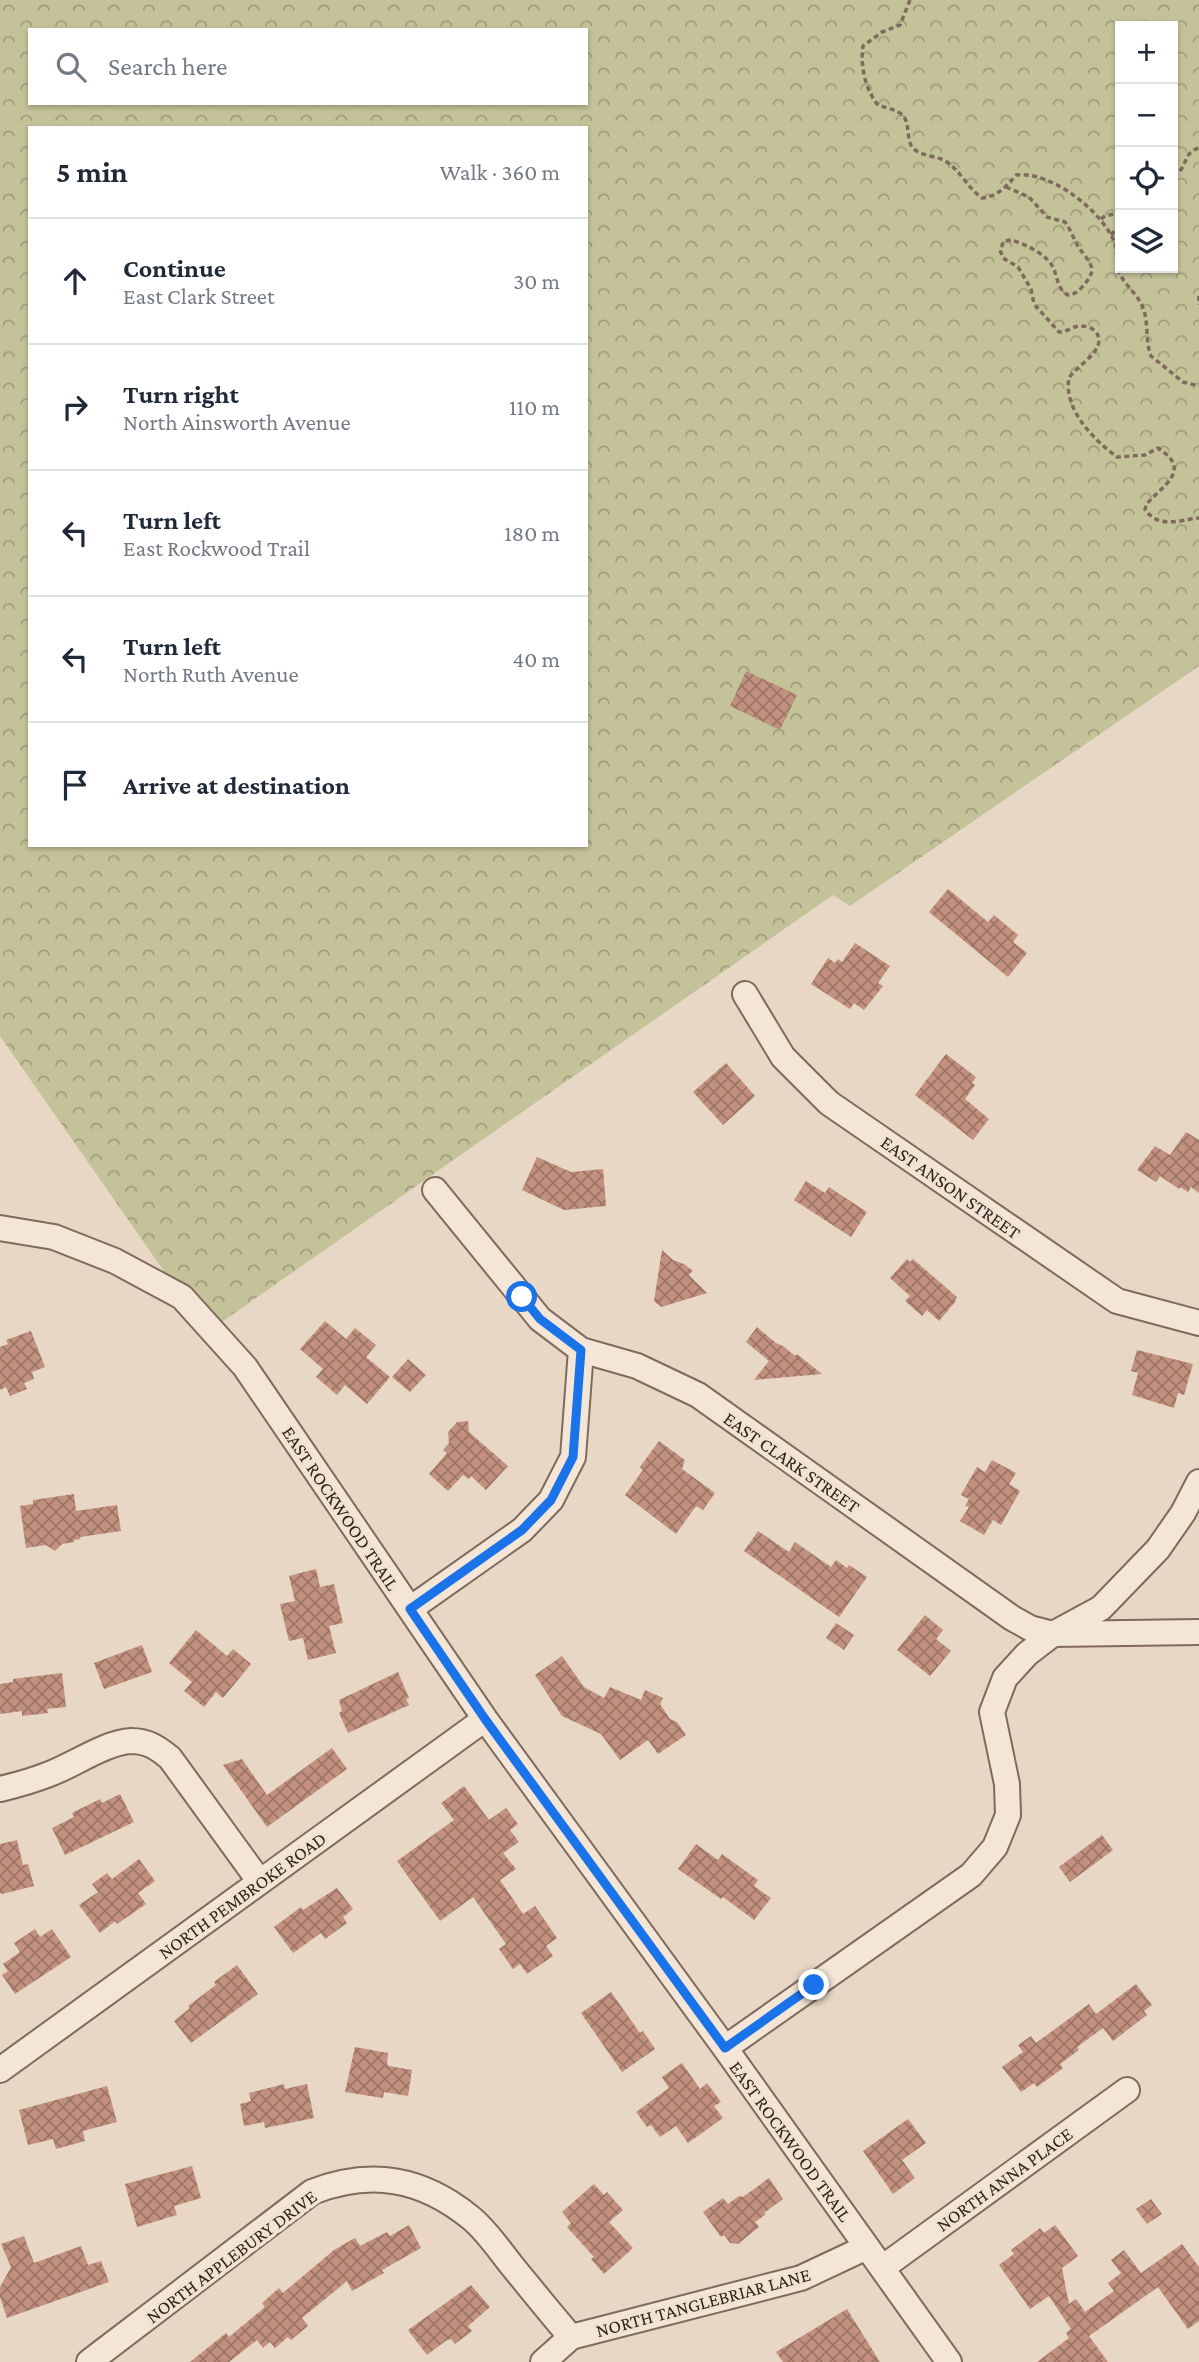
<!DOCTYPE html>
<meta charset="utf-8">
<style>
body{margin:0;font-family:"Crimson Pro",serif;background:#f6f6f7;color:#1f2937}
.controls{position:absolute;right:21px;top:21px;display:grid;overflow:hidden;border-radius:0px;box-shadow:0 2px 5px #0004}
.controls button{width:63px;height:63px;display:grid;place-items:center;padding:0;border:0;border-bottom:2px solid #e0e1e3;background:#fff;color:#1f2937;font:35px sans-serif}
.stop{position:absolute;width:21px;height:21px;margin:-16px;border:5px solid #1a73e8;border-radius:50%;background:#fff}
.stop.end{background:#1a73e8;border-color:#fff;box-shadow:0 2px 7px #0008}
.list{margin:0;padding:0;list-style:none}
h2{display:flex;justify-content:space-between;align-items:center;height:91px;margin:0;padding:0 28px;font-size:30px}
h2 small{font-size:23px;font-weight:400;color:#747a83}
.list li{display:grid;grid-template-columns:46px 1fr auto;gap:21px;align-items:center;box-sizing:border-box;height:126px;padding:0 28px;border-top:2px solid #e0e1e3}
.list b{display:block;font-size:26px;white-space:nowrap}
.list p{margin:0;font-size:23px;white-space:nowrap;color:#747a83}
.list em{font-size:23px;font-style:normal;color:#747a83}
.icon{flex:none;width:38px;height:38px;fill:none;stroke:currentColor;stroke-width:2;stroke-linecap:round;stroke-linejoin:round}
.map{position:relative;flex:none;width:1199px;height:2362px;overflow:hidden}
.search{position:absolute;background:#fff;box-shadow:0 2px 5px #0004;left:28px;top:28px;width:560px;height:77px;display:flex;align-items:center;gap:18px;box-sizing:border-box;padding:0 24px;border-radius:0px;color:#747a83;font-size:26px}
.panel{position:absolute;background:#fff;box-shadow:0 2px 5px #0004;left:28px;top:126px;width:560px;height:721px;border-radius:0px}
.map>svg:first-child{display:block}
.forest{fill:url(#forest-crowns);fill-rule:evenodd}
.building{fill:url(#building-cross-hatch)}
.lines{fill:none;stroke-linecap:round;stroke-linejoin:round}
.minor-casing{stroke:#806a5d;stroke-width:28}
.path{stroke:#806a5d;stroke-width:3.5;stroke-dasharray:5 3.5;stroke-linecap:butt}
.minor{stroke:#f4e6d6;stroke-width:24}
.route{stroke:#1a73e8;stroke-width:9}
.labels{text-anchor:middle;stroke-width:7;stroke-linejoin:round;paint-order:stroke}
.street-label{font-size:19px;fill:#31251f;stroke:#f0e3d2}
</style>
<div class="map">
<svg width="1199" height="2362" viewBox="0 0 1199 2362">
<defs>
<pattern id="forest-crowns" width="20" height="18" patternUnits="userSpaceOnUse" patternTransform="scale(1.75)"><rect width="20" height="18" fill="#c4c299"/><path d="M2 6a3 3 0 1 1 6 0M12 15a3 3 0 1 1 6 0" fill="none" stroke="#a09d7c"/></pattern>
<pattern id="building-cross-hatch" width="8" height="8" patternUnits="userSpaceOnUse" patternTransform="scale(1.75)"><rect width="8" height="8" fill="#c1907e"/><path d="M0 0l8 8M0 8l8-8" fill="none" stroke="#9d7567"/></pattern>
</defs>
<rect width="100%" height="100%" fill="#e7d7c4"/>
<path class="forest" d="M0,0H1199V666L850,906L833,895L210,1330L182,1297L0,1036ZM1120,26H1173V268H1120ZM30,30H586V103H30ZM30,128H586V845H30Z"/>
<path class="building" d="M746,671L797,695L780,730L730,706Z
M948,889L988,922L994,915L1018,935L1013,942L1027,953L1008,977L929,912Z
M855,943L890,966L878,983L883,986L864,1010L854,1003L850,1009L811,984L828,958L835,963L838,959L842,962Z
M946,1054L976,1077L972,1083L975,1085L965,1099L989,1119L973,1140L915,1095Z
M726,1063L755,1096L723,1125L693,1092Z
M1186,1132L1199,1140V1193L1191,1187L1188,1192L1180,1187L1179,1189L1160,1176L1156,1182L1137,1170L1155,1146L1170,1155Z
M537,1157L571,1172L603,1169L606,1206L564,1210L522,1190Z
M806,1181L825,1193L829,1187L867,1212L851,1237L794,1200Z
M662,1250L673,1260L684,1264L693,1271L689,1275L707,1293L661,1307L654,1301Z
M907,1259L910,1262L913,1259L957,1297L955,1300L956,1301L939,1321L927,1310L922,1316L905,1301L910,1296L890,1278Z
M325,1321L346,1339L355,1328L376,1345L366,1357L390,1377L367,1404L345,1385L337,1395L316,1377L323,1369L300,1349Z
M757,1327L776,1343L783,1346L795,1356L797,1354L822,1374L754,1380L769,1361L746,1342Z
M31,1331L45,1367L32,1372L34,1379L24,1383L27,1389L10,1396L6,1387L0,1390V1347L8,1344L6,1340Z
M1137,1350L1193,1364L1184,1395L1178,1393L1174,1408L1132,1395L1138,1373L1131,1371Z
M408,1359L426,1375L410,1392L392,1377Z
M468,1421L469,1432L508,1466L486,1490L471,1476L469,1479L463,1475L448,1491L429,1474L447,1453L443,1450L449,1443L448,1432L457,1422Z
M659,1441L685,1460L682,1469L715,1493L703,1510L696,1506L676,1534L625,1495L643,1470L640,1467Z
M992,1460L1016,1473L1009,1484L1020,1491L1001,1525L993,1520L984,1535L960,1521L969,1507L965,1506L969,1499L961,1495L977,1467L985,1472Z
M74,1494L76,1511L117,1505L121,1531L80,1537V1539L74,1540V1542L62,1544L55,1551L46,1545L26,1548L20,1506L33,1504V1500Z
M758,1531L789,1552L795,1542L831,1567L836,1560L847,1568L849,1565L867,1577L839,1617L744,1551Z
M316,1569L320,1587L334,1584L343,1623L329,1626L336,1653L308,1660L303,1638L289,1641L280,1604L295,1601L289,1576Z
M925,1615L943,1630L936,1639L951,1651L930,1676L897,1650Z
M836,1623L854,1635L844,1650L826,1638Z
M196,1630L227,1656L233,1649L251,1664L223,1698L216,1692L204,1707L184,1691L192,1682L169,1663Z
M142,1645L152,1672L104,1689L94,1663Z
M562,1656L584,1687L604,1698L610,1687L641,1700L645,1690L663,1698L660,1704L670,1719L677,1722L686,1735L658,1754L648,1740L620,1760L601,1734L562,1716L535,1675Z
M398,1672L409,1698L406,1699L409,1705L348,1733L339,1713L342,1711L339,1700Z
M62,1673L66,1707L47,1709L48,1713L22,1716V1711L0,1714V1684L13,1682V1679Z
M332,1748L347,1769L267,1827L223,1765L242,1759L267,1795Z
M464,1786L489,1820L506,1808L518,1824L510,1830L519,1842L503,1853L516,1869L500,1880L523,1914L535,1906L557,1938L546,1946L553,1956L527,1974L520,1964L513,1969L499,1949L506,1944L473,1897L440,1921L397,1861L454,1820L441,1803Z
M120,1794L134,1822L65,1855L52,1828L74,1817L72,1813L100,1799L102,1803Z
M1102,1835L1113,1850L1070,1882L1059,1867Z
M17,1840L23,1865L28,1864L34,1886L2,1894L0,1893V1844Z
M696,1844L718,1860L722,1854L758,1880L754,1886L771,1898L754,1920L723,1897L721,1899L678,1869Z
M139,1859L155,1881L138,1893L146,1904L117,1924L115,1921L100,1933L79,1905L98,1892L92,1884L107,1873L112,1879Z
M337,1888L353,1909L343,1917L347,1923L325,1939L321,1933L293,1953L274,1927L301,1907L303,1910Z
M35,1929L40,1937L52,1929L71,1957L15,1994L2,1975L8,1971L3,1964L20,1952L14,1943Z
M237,1965L258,1994L191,2043L174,2021L190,2008L188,2006L216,1985L214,1982Z
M1136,1984L1152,2005L1144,2011L1147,2015L1113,2041L1103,2028L1077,2047L1079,2050L1060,2064L1063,2068L1037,2087L1034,2083L1021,2092L1002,2067L1023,2052L1018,2045L1031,2036L1036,2043L1089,2004L1096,2014Z
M611,1992L640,2033L643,2031L655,2049L622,2072L581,2013Z
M355,2047L388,2053L387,2064L389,2066L412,2070L408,2096L384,2092L383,2098L345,2092Z
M682,2063L700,2089L707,2083L721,2102L714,2106L723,2118L688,2143L676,2126L660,2137L651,2125L647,2127L636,2112L669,2088L662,2077Z
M284,2084L285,2089L307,2084L314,2118L265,2128L264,2122L244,2126L240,2104L251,2101L249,2093Z
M107,2086L117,2122L83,2131L85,2141L56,2149L53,2139L28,2145L19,2110Z
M908,2119L926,2143L902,2160L915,2178L893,2194L863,2151Z
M192,2166L201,2198L174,2206L177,2215L137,2227L125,2184Z
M769,2178L783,2199L764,2213L766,2214L755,2222L759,2227L738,2244L730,2243L724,2235L721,2237L703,2212L723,2198L728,2204L739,2196L743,2197Z
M594,2184L604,2195L607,2192L623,2210L609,2222L633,2248L604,2274L591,2259L594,2257L567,2227L571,2223L562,2212Z
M1151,2199L1162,2214L1147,2224L1136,2209Z
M409,2225L421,2248L382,2270L384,2273L352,2291L347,2281L302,2318L308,2326L291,2340L288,2337L275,2348L270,2342L263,2348L257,2340L229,2362H190L226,2333L229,2337L265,2307L262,2303L279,2288L283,2293L334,2250L355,2238L360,2246L387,2232L390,2236Z
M1055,2225L1078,2256L1062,2268L1069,2304L1076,2299L1085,2312L1114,2291L1108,2283L1121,2273L1111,2260L1124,2250L1141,2273L1182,2244L1199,2267V2321L1188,2329L1158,2287L1089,2336L1108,2362H1037L1069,2338L1066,2333L1071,2329L1049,2296L1030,2309L999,2265L1014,2254L1011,2250L1040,2228L1044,2233Z
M24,2236L34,2263L81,2246L88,2265L101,2261L109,2282L7,2318L0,2297V2287L11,2267L1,2244Z
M471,2285L490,2307L468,2326L472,2331L455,2344L451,2339L447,2340L427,2355L408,2330Z
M847,2309L880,2362H783L776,2352Z"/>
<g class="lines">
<g class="minor-casing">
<path id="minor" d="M745,994L783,1057L829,1103L1117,1301L1199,1323
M435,1190L540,1319L581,1350L637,1366L698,1395L1012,1618L1030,1628L1053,1634L1199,1632
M0,1228L54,1237L115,1261L182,1297L245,1367L485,1719L725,2048L949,2362
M410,1609L522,1530L551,1500L573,1457L581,1350
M0,1789C17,1785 35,1780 52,1773C75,1764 107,1742 131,1741C148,1741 158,1748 170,1758L260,1882
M725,2048L971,1875L995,1847L1008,1815L1007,1784L992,1712L1005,1678L1027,1654L1053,1634L1101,1608L1158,1549L1183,1513L1199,1482
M0,2070L485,1719
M882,2268L1127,2090
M89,2362L312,2192C371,2169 422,2178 471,2218C487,2231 500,2251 513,2267C532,2290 551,2314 571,2337
M543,2362L571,2337L801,2278L867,2247"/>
</g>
<path class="path" d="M910,0L900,25L882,32L863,46C860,65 865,88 877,104C884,108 891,108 898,112C912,119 905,136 912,147C920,157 937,155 947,162C961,172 968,188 982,198C997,197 1007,186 1016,175C1052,171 1101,211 1114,241C1118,251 1115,262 1119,272C1125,286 1138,294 1143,308C1149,324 1145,341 1151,356L1183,382L1199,386
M1173,176C1188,170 1182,152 1199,148
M1006,187L1029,197L1047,217L1065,222C1071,230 1074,240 1079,248C1091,264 1099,269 1082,287C1078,292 1075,294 1068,295C1057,289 1058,278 1053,267C1045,253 1025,244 1011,240L1004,241L1000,250L1003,258L1018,267L1031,289L1034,304L1059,332C1067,332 1073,326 1081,326C1086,326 1093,328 1096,332C1109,349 1076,366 1069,378C1063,409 1094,440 1117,457L1145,455L1158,448C1194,471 1161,486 1146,505L1145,510C1160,529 1179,520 1199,518
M1101,219L1105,216L1118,213L1120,208
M1111,235L1120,225
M1199,296V305"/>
<use href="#minor" class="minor"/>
</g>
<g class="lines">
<path class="route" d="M522,1297L540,1319L581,1350L573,1457L551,1500L522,1530L410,1609L485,1719L725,2048L814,1985"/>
</g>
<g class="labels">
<g class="street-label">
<text transform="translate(951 1187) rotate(35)" y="7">EAST ANSON STREET</text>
<text transform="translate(792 1462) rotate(35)" y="7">EAST CLARK STREET</text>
<text transform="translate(341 1508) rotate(56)" y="7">EAST ROCKWOOD TRAIL</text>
<text transform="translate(242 1895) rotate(-36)" y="7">NORTH PEMBROKE ROAD</text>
<text transform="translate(791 2141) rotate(54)" y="7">EAST ROCKWOOD TRAIL</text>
<text transform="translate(1004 2179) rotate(-36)" y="7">NORTH ANNA PLACE</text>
<text transform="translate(231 2256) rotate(-37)" y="7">NORTH APPLEBURY DRIVE</text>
<text transform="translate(703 2302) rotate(-15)" y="7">NORTH TANGLEBRIAR LANE</text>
</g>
</g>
</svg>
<div class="controls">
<button>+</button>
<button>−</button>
<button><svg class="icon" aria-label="locate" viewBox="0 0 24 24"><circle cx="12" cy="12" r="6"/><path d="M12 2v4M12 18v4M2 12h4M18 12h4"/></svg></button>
<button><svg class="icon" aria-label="layers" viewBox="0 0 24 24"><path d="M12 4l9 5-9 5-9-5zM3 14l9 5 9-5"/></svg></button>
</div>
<div class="stop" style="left:522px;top:1297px"></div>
<div class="stop end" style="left:814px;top:1985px"></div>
<div class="search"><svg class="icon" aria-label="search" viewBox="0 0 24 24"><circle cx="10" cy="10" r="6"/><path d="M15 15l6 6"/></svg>Search here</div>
<section class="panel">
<h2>5 min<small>Walk · 360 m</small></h2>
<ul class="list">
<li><svg class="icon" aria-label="ahead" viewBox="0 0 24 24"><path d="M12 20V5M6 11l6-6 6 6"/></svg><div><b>Continue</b><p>East Clark Street</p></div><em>30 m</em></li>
<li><svg class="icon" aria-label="right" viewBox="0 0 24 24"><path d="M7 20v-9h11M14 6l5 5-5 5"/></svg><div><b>Turn right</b><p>North Ainsworth Avenue</p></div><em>110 m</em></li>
<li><svg class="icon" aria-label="left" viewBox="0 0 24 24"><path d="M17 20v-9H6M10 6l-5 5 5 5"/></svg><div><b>Turn left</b><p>East Rockwood Trail</p></div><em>180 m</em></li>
<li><svg class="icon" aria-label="left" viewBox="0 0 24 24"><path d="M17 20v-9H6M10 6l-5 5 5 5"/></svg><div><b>Turn left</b><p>North Ruth Avenue</p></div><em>40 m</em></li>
<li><svg class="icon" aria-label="arrive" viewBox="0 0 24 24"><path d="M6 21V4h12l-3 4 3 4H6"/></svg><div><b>Arrive at destination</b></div></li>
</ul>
</section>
</div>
